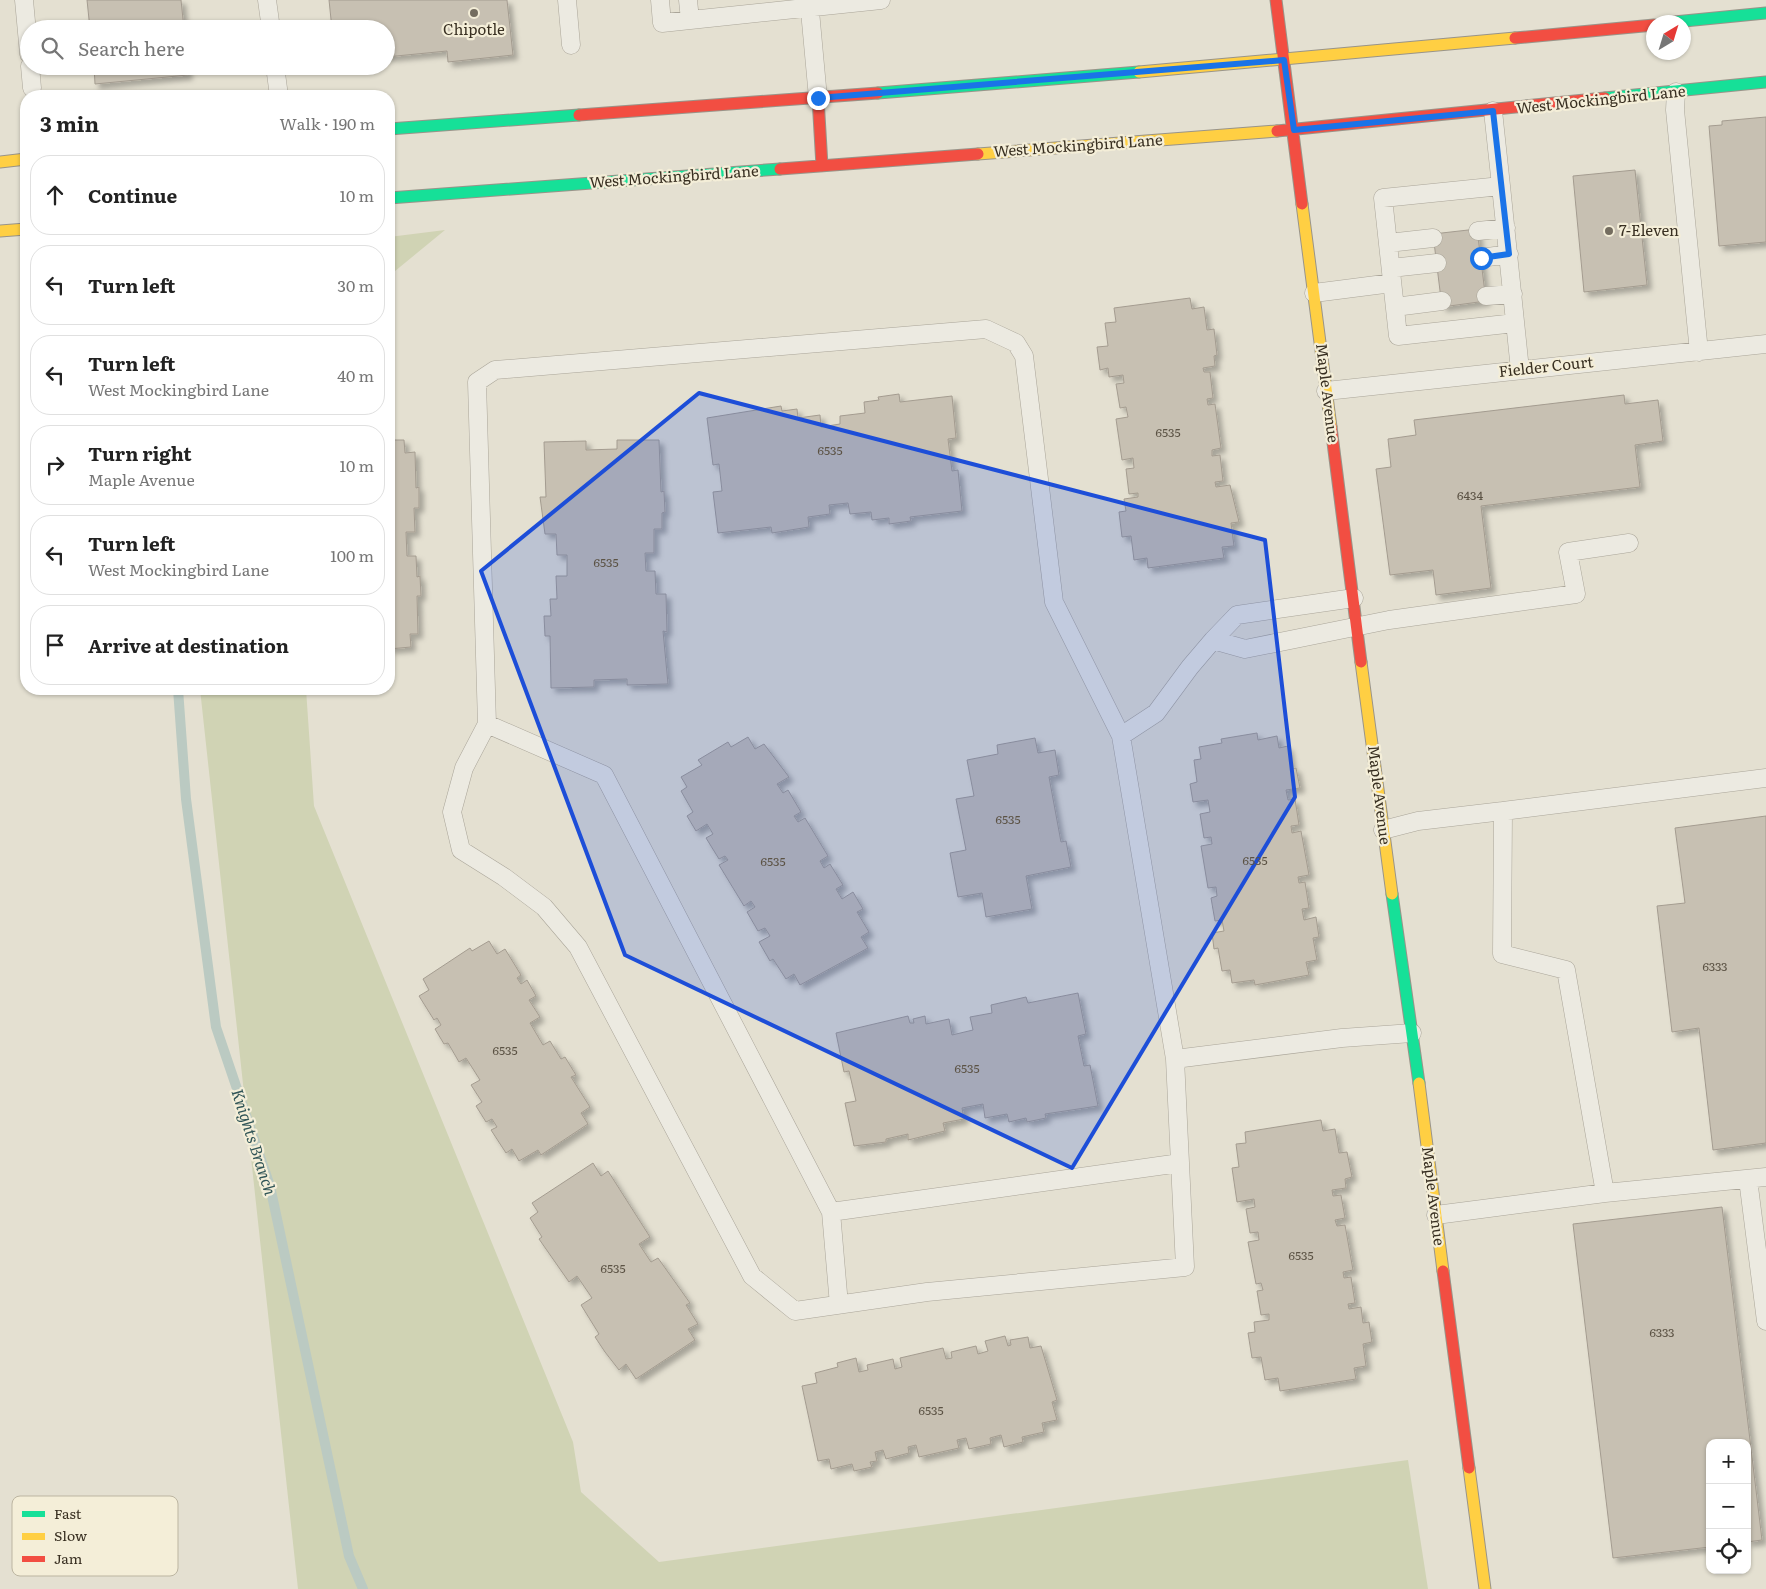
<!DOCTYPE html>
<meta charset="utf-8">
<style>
body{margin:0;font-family:Literata,serif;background:#f2f2f2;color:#222}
.controls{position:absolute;right:15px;bottom:15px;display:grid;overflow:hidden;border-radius:10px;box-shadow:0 1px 4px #0004}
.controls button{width:45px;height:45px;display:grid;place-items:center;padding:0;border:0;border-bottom:1px solid #e0e0e0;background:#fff;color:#222;font:25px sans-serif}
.compass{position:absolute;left:1646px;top:15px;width:45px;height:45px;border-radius:50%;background:#fff;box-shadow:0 1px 4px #0004;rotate:38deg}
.stop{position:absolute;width:15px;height:15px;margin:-11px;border:4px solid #1a73e8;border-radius:50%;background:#fff}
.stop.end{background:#1a73e8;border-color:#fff;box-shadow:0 1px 5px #0008}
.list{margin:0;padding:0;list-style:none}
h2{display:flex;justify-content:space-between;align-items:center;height:65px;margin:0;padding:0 20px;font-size:21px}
h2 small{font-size:16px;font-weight:400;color:#767676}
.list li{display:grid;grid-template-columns:32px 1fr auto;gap:15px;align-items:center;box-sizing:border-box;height:80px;margin:0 10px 10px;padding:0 10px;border:1px solid #e0e0e0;border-radius:20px}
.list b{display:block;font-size:19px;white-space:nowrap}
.list p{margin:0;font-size:16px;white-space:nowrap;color:#767676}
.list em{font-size:16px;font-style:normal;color:#767676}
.icon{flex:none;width:28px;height:28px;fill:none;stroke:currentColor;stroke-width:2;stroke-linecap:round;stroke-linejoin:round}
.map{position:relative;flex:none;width:1766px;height:1589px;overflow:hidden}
.search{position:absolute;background:#fff;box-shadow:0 1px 4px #0004;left:20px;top:20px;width:375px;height:55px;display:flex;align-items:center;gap:12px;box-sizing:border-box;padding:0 18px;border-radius:28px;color:#767676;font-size:19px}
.panel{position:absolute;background:#fff;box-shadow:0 1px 4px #0004;left:20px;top:90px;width:375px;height:605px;border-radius:20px}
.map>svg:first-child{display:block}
.green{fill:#d0d3b4}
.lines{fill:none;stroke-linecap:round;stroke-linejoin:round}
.stream{stroke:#bbcac2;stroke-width:10}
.building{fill:#c7c0b2;stroke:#a49c90;filter:url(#shadow)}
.lane-casing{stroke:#aaa599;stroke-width:19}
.fast-casing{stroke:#999489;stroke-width:13}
.slow-casing{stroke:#999489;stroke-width:13}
.jam-casing{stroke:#999489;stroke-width:13}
.lane{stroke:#eceae1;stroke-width:18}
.fast{stroke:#16e098;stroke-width:11}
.slow{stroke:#ffcf43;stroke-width:11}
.jam{stroke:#f24e42;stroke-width:11}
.route{stroke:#1a73e8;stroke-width:6}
.marked{fill:#1d4ed8;fill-opacity:0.2;stroke:#1d4ed8;stroke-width:4;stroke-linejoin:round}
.poi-dot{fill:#746d5f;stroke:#f4eed8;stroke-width:2}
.labels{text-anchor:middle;stroke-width:4.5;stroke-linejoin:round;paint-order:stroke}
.number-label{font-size:12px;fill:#5c5345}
.poi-label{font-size:15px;fill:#382f21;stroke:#f4eed8}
.street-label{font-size:15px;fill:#382f21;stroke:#f4eed8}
.water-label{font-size:16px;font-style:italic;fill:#315557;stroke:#f4eed8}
.key{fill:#f4eed8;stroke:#bcb5a1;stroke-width:1}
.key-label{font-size:14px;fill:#382f21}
</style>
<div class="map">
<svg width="1766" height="1589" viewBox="0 0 1766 1589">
<defs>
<filter id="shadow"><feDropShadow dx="4.5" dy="4.5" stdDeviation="2.5" flood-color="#0004"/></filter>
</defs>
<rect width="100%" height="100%" fill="#e4e0d1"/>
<path class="green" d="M445,230L389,276V237Z
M200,689H306L314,806L573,1442L581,1492L659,1562L1408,1460L1428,1589H298Z"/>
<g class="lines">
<path class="stream" d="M178,689L186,799L216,1027L270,1186L349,1556L363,1589"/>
</g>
<path class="building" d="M87,0H181L184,29H90Z
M329,0H507L513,55L448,62L447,51L386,57V29H332Z
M94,66H187L188,75L95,84Z
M1766,117V242L1719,246L1709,126L1722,125V121Z
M1635,170L1647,285L1584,292L1573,176Z
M1477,229L1486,301L1442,307L1433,234Z
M1190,298L1192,309L1204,307L1207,330L1214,329L1217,355L1214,356L1215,366L1203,368L1204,372H1210L1213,398L1207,399L1208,405L1215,404L1221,448L1212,450V456L1220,455L1223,481L1215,482L1216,487L1230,485L1239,522L1231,523L1234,546L1222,547L1224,558L1148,568L1147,558L1134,560L1131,536L1122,537L1119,512L1126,511L1124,499L1138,497V493L1129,494L1126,469L1134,468L1133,458L1122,460L1116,419L1128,417L1126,407L1120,408L1116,384L1124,383L1123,375L1109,377L1108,368L1100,370L1097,347L1108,346L1105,323L1116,322L1114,308Z
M899,394L900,402L952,396L956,438L948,439L952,471L958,470L962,511L910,517L911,521L889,524V518L872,520L871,512L850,514L848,503L829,505L830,514L808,517L809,527L772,533L771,527L718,533L713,492L722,491L719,464L713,465L707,418L781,406L782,411L797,409L798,418L820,415L821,427L840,424V416L865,413L864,402L879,400L878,397Z
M1624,395L1625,404L1658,400L1663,441L1635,445L1640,487L1481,506L1491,588L1436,595L1433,570L1390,575L1376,469L1391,467L1388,439L1416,435L1414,420Z
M389,440H404L405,453L415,452L416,488L419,487V508H414L415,532H406L407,556H416L417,577L420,576L421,596H417L418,634H410L411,647L389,649Z
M617,440H659L661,492L664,491L665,512L662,513V529H654V553H645L646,571H655L656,594H666L667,632L663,631L668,684L627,685V679L594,680V687L551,688L550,636H545L544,616H551L550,599H557L556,576H567V555H557L556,534H545L540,497H546L544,442L586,441V450L617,449Z
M1257,733L1258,740L1277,736L1279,748L1288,746L1292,769L1296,768L1300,788L1286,790L1288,800L1295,799L1299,825L1291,826L1292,833L1301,831L1309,875L1298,877L1299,883L1305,882L1309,908L1302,909L1304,920L1316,917L1319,937L1313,938L1317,960L1306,962L1309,975L1255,985L1254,980L1232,983L1230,970L1222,971L1218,948L1214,949L1212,933L1224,931L1222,920L1215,921L1211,898L1217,896L1216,887L1208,888L1201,846L1212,844L1211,837L1204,838L1200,814L1210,812L1208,800L1193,802L1190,784L1197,782L1194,760L1201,759L1199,747L1222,743L1221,739Z
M748,737L755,749L764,744L789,777L777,784L783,793L788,790L801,812L794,816L798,822L805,818L828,856L820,861L824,868L830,864L843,885L836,889L842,899L853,892L863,909L857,912L869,932L861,937L868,948L800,985L794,974L786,979L773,959L770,961L759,942L770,936L765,928L758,931L747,912L755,907L751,901L744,906L719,865L728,860L725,856L719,859L706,838L713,834L707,824L696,831L687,816L693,812L681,791L687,787L681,777L702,765L698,760L728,742L731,747Z
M1035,738L1038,753L1055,750L1059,775L1049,777L1061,842L1066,841L1071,867L1026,876L1032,909L986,917L982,893L958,897L950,853L966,850L956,799L974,796L967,760L998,754L997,745Z
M1766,816V1143L1713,1150L1699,1028L1672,1032L1657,906L1685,903L1675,828Z
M489,941L497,954L505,949L521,975L517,978L521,984L527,980L536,996L529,1000L540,1017L530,1023L543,1045L550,1041L561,1059L565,1057L576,1075L571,1077L590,1107L581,1113L588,1124L541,1155L538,1150L519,1161L512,1149L506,1153L491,1130L497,1127L492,1119L486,1122L476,1106L482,1102L471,1085L480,1080L466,1058L459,1062L448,1043L444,1044L435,1029L441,1025L437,1018L434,1020L419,996L429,990L423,979L470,948L472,951Z
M1078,993L1086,1034L1078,1036L1084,1066L1090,1065L1098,1106L1045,1114L1046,1118L1027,1122L1026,1118L1009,1122L1007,1114L985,1118L983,1104L962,1108L964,1119L943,1123L945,1131L908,1140V1134L886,1139V1142L854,1146L845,1103L856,1101L849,1071L844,1072L836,1033L908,1016L910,1023H914L913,1019L925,1016L926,1024L949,1019L952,1035L973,1030L970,1017L992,1013L991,1005L1026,997L1028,1003Z
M1321,1120L1323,1131L1335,1129L1339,1153L1347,1152L1352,1177L1345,1179L1346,1188L1332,1190L1333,1196L1341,1195L1345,1218L1335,1220L1337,1226L1345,1225L1353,1270L1343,1272L1344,1278L1351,1277L1355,1303L1348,1304L1349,1309L1361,1307L1363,1323L1369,1322L1372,1342L1363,1344L1366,1366L1354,1368L1356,1379L1280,1391L1278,1378L1265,1380L1261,1357L1252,1358L1248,1333L1255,1332L1254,1322L1269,1320V1314L1261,1315L1257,1291L1263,1290L1261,1283L1256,1284L1248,1242L1259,1240L1258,1232L1250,1233L1246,1209L1255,1207L1254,1199L1237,1202L1232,1168L1239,1167L1236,1144L1246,1143L1245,1132Z
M593,1163L601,1176L608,1171L650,1237L639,1244L651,1262L658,1258L690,1303L686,1305L698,1324L688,1329L695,1340L636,1379L626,1364L619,1370L605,1352L595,1337L599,1334L581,1305L592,1298L577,1276L569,1282L539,1239L542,1237L530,1218L538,1212L532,1203Z
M1722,1207L1762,1540L1747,1542V1443H1710V1547L1613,1558L1573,1224Z
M1005,1336L1008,1346L1011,1345L1010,1340L1028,1337L1030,1348L1041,1346L1057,1400L1052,1402L1057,1420L1042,1423L1044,1432L1022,1437L1023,1442L1004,1447L1001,1435L990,1438L991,1444L969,1449L966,1438L957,1440L959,1448L919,1457L916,1445L908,1447L909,1453L886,1459L883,1450L875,1452L877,1461L870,1462L872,1467L854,1471L852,1464L831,1469L829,1459L818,1461L802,1386L817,1383L815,1373L838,1367L837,1363L856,1358L859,1372L868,1370L867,1365L893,1359L895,1369L902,1367L900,1358L943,1348L946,1359L952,1358L951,1352L976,1346L978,1354L988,1351L985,1341Z"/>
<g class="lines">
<g class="lane-casing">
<path id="lane" d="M24,0L29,54
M267,0L271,29
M567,0L571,45
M660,0L662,23L881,0
M688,0L690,20
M809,0L818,98
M30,66L32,88
M275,66L279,96
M1676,92L1675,110L1699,352
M1493,111L1501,186L1383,198L1398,336L1515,323
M1501,186L1520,370
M1478,231L1506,228
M1388,243L1433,238
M1481,258L1509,254
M1391,268L1437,263
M1314,293L1392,283
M1486,296L1513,294
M1395,307L1442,301
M986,329L1016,343L1024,356L1054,602L1121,736L1175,1059L1185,1267L927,1292L795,1311L752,1276L578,947L544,907L504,877L461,850L452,812L464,768L487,724L477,382L495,370Z
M1326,391L1766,344
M1354,598L1237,615L1213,640L1245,649L1389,620L1576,594L1568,552L1629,543
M487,724L604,775L831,1212L1180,1163
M1121,736L1156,713L1190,667L1213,640
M1503,811L1766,778
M1383,830L1418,821L1503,811L1502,954L1566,970L1605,1193
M1175,1059L1342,1038L1412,1033
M1748,1179L1766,1321
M831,1212L839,1305
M1436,1215L1605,1193L1766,1177"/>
</g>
<g class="fast-casing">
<path id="fast" d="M1674,22L1766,13
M878,93L1139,72
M1605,98L1766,82
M389,129L579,115
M389,198L780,169
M1392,894L1419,1083"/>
</g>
<g class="slow-casing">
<path id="slow" d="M1139,72L1515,38
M978,154L1277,131
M0,162L26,159
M1302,204L1331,427
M0,231L26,229
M1361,662L1392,894
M1419,1083L1443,1271
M1469,1468L1485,1589"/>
</g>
<g class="jam-casing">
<path id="jam" d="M1276,0L1302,204
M1515,38L1654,25
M818,98L822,166
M579,115L878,93
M1277,131L1605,98
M780,169L978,154
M1331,427L1361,662
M1443,1271L1469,1468"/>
</g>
<use href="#lane" class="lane"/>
<use href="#fast" class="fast"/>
<use href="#slow" class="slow"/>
<use href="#jam" class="jam"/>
</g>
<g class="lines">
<path class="route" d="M818,98L1284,60L1294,130L1493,111L1509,254L1481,258"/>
</g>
<path class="marked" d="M699,393L1265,540L1295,797L1072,1168L625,955L481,571Z"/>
<g class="poi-dot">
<circle cx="474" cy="13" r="5"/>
<circle cx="1609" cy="231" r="5"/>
</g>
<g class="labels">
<g class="number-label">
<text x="1168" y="437">6535</text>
<text x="830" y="455">6535</text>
<text x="1470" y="500">6434</text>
<text x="606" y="567">6535</text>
<text x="1008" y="824">6535</text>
<text x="1255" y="865">6535</text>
<text x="773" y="866">6535</text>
<text x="1715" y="971">6333</text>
<text x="505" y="1055">6535</text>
<text x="967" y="1073">6535</text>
<text x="1301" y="1260">6535</text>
<text x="613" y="1273">6535</text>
<text x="1662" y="1337">6333</text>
<text x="931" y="1415">6535</text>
</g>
<g class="poi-label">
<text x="474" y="35">Chipotle</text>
<text x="1619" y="236" text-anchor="start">7-Eleven</text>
</g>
<g class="street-label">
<text transform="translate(1601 100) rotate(-6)" y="5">West Mockingbird Lane</text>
<text transform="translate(1078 146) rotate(-4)" y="5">West Mockingbird Lane</text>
<text transform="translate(674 177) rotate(-4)" y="5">West Mockingbird Lane</text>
<text transform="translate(1546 367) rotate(-6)" y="5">Fielder Court</text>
<text transform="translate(1327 393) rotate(83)" y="5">Maple Avenue</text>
<text transform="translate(1379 795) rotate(83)" y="5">Maple Avenue</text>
<text transform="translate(1433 1196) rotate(83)" y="5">Maple Avenue</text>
</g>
<g class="water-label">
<text transform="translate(254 1142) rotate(72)" y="6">Knights Branch</text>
</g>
</g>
<rect x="12" y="1496" width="166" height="80" rx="8" class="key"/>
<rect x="22" y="1511" width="23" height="6" fill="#16e098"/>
<rect x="22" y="1533" width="23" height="7" fill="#ffcf43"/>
<rect x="22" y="1556" width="23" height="6" fill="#f24e42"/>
<g class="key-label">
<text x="54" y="1519">Fast</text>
<text x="54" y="1541">Slow</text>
<text x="54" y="1564">Jam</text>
</g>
</svg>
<div class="controls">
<button>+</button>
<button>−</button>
<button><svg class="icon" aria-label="locate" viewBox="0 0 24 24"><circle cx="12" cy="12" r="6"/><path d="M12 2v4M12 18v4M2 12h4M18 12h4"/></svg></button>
</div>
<svg class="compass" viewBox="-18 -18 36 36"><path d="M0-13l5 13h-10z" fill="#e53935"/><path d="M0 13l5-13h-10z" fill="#767676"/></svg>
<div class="stop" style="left:1481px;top:258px"></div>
<div class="stop end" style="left:818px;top:98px"></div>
<div class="search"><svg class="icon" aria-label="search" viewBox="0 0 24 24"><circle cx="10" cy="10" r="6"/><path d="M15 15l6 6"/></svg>Search here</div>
<section class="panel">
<h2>3 min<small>Walk · 190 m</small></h2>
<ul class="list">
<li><svg class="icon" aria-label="ahead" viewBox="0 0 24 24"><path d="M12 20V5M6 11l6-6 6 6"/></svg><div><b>Continue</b></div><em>10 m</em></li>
<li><svg class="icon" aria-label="left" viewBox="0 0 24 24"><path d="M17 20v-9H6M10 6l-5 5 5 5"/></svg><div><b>Turn left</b></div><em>30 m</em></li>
<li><svg class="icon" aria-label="left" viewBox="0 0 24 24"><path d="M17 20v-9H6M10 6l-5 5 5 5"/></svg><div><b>Turn left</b><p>West Mockingbird Lane</p></div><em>40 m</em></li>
<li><svg class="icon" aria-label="right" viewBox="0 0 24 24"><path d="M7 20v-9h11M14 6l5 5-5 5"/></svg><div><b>Turn right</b><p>Maple Avenue</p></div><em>10 m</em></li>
<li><svg class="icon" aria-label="left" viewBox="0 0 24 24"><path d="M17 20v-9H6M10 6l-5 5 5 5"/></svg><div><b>Turn left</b><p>West Mockingbird Lane</p></div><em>100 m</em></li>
<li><svg class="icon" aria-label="arrive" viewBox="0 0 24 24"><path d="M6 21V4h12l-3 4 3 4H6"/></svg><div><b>Arrive at destination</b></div></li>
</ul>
</section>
</div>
